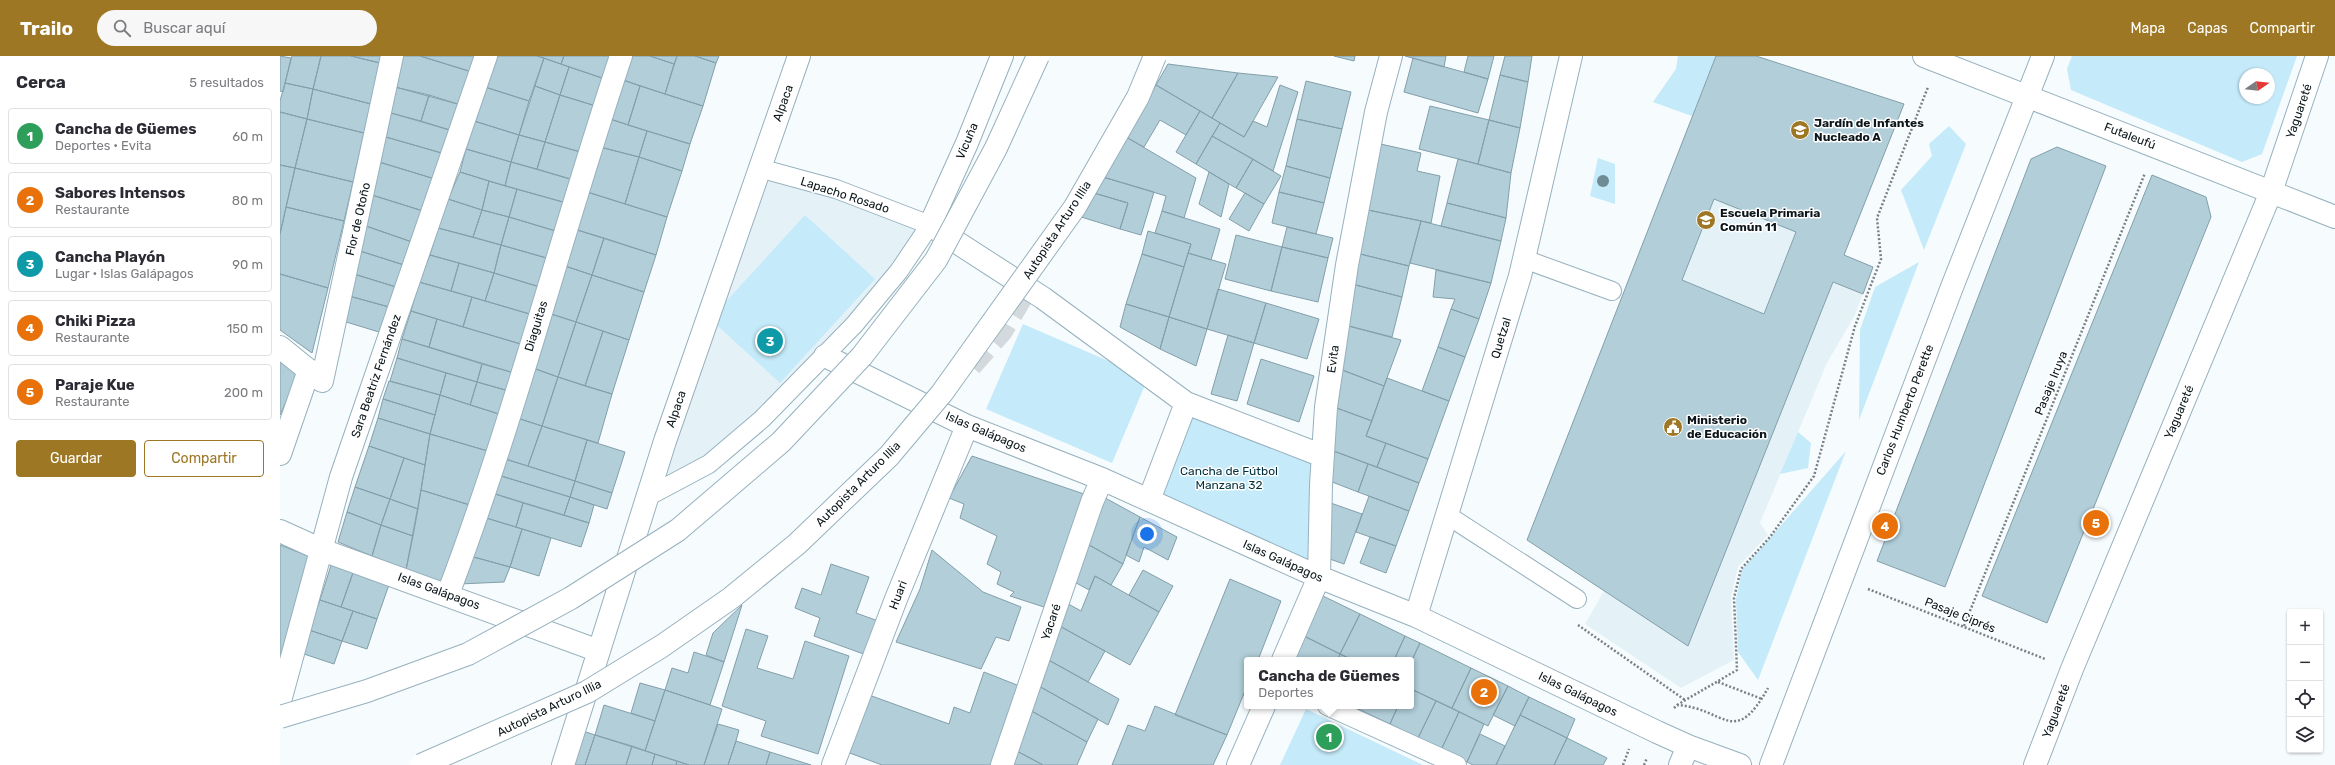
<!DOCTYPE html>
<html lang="es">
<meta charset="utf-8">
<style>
body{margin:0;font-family:Rubik,sans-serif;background:#f7f7f7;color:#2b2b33}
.controls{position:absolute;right:12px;bottom:12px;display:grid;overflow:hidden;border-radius:4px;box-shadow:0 1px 3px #0004}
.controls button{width:36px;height:36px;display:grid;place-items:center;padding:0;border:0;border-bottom:1px solid #e1e1e2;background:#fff;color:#2b2b33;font:20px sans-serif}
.compass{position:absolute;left:1959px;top:12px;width:36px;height:36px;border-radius:50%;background:#fff;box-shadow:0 1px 3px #0004;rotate:76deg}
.you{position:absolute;left:867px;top:478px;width:14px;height:14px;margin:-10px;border:3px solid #fff;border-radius:50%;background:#1a73e8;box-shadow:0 0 0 6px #1a73e833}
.badge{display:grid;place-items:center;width:26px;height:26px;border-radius:50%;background:#9e7724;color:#fff;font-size:13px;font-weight:700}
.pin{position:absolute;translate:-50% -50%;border:2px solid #fff;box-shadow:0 1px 4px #0006}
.popup{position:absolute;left:964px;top:601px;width:170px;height:52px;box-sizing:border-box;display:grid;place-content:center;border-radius:4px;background:#fff;filter:drop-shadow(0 1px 3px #0005);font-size:13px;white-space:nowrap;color:#7c7c81}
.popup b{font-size:15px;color:#2b2b33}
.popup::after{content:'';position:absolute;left:50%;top:100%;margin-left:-8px;border:8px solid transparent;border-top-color:#fff}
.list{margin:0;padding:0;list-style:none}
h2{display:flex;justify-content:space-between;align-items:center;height:52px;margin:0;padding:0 16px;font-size:17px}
h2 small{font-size:13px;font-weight:400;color:#7c7c81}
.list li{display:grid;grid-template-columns:26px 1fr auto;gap:12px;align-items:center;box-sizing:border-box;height:56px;margin:0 8px 8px;padding:0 8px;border:1px solid #e1e1e2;border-radius:4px}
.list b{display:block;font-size:15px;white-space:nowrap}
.list p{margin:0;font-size:13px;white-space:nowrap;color:#7c7c81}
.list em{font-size:13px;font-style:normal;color:#7c7c81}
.actions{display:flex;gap:8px;padding:12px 16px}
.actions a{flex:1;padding:9px 0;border:1px solid #9e7724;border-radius:4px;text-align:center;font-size:14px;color:#9e7724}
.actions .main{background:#9e7724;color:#fff}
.icon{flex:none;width:22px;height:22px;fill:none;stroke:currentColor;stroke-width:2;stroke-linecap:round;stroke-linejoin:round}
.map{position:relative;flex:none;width:2055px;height:709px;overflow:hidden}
header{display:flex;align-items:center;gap:24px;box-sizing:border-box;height:56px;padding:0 20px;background:#9e7724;color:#fff}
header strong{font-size:19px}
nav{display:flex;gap:22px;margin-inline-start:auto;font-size:14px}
.search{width:280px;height:36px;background:#f7f7f7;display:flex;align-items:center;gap:10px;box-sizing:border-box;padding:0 14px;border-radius:22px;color:#7c7c81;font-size:15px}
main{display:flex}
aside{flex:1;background:#fff}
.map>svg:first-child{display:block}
.built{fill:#e4f2f8}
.green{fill:#c5eaf9;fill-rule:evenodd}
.building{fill:#b1ced9;stroke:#839faa;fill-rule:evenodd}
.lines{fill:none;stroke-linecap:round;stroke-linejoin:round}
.minor-tunnel{stroke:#d3d9dc;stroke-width:22;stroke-dasharray:22 11;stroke-linecap:butt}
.service-casing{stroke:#96b1bd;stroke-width:20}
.minor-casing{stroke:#96b1bd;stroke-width:24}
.path{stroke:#798184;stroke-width:2.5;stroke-dasharray:2 2;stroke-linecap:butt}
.service{stroke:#fff;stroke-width:18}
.minor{stroke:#fff;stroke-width:22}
.motorway-bridge-casing{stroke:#96b1bd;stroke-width:24;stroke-linecap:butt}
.motorway-bridge{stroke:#fff;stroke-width:22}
.tree{fill:#6f8b95}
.labels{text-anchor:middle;stroke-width:3;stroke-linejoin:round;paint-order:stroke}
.street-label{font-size:12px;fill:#0c161a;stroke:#fff}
.poi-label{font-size:12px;font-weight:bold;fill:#0c161a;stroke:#fff;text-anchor:start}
.park-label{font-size:12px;fill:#00303f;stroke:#fff}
</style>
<header>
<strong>Trailo</strong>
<div class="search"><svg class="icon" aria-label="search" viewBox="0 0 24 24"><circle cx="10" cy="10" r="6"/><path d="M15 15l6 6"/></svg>Buscar aquí</div>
<nav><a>Mapa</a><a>Capas</a><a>Compartir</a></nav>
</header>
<main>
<aside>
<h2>Cerca<small>5 resultados</small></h2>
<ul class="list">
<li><span class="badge" style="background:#2e9e5b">1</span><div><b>Cancha de Güemes</b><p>Deportes · Evita</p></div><em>60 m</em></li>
<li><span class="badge" style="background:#e8710a">2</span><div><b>Sabores Intensos</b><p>Restaurante</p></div><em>80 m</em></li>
<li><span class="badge" style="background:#0f9aa8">3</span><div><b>Cancha Playón</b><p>Lugar · Islas Galápagos</p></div><em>90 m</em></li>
<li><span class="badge" style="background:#e8710a">4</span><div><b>Chiki Pizza</b><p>Restaurante</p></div><em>150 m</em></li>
<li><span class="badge" style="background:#e8710a">5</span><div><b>Paraje Kue</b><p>Restaurante</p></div><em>200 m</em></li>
</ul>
<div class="actions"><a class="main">Guardar</a><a>Compartir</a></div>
</aside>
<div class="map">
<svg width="2055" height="709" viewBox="0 0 2055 709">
<rect width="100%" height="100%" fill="#f6fbfe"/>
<path class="built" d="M1398,0H1476L1624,48L1564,199L1593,211L1575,259L1547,307L1480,467L1488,479L1458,511L1451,542L1454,604L1401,632L1305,568L1324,535L1247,484L1412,60L1373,46L1396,13Z
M479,112L650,169L482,363L367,441Z"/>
<path class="green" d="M1398,0H1436L1412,60L1373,46L1396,13Z
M1792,0H2017L1982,98L1962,106L1791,34L1787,13ZM1965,18H1989V42H1965Z
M1669,70L1686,88L1644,194L1621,134L1652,100L1649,88Z
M1318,102L1335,108V148L1310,140Z
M525,159L595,223L500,327L430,263Z
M1639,206L1579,364L1580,274L1595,231Z
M743,268L868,322L832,407L706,353Z
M910,354L1036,404L1031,513L878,439Z
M1518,376L1531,387L1528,412L1500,418Z
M1566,395L1478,624L1458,596L1456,543L1462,514Z
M1026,653L1143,709H1000Z"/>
<path class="building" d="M0,0L11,2L3,36L0,35Z
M12,0H41L33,33L5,27Z
M41,0H71L100,7L91,48L33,33Z
M71,0H102L100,7Z
M122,0H140L192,16L181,49L115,31Z
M140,0H198L192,16Z
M216,0H257L264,2L249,45L205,31Z
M257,0H284L281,8Z
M284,0H336L328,24L281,8Z
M351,0H370L394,8L385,38L343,24Z
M370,0H397L394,8Z
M397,0H415L436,7L423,50L385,38Z
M415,0H439L436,7Z
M1054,0H1075L1074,5Z
M1125,0H1166L1164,11Z
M1188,0H1214L1208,23L1184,16Z
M1225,0H1252L1248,26L1220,19Z
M1436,0H1476L1624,48L1564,199L1593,211L1583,238L1553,226L1408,590L1247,484ZM1434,143L1516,176L1484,258L1402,224Z
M264,2L289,11L280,39L255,30Z
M1133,2L1208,23L1198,57L1124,36Z
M888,8L958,17L932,62L876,29Z
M289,11L328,24L319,51L280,39Z
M958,17L998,21L964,81L932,62Z
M1220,19L1248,26L1240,72L1209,64Z
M343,24L360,30L348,69L330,63Z
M1026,25L1071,36L1062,73L1017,63Z
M5,27L33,33L27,63L0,56V45Z
M876,29L920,55L906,79L880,64L864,91L846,81Z
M1000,29L1018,36L993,115L932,80L940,67L964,81L973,65L987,71Z
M255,30L280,39L265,86L239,79Z
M360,30L423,50L410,88L348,69Z
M115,31L149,39L141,65L111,57Z
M205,31L249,45L239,79L194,65Z
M33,33L91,48L84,77L27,63Z
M149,39L181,49L173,75L141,65Z
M280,39L319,51L304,97L265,86Z
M1150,50L1209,64L1198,108L1139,93Z
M920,55L940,67L916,108L896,96Z
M0,56L27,63L15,112L0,109Z
M111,57L173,75L165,98L106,81Z
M27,63L84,77L73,126L15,112Z
M330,63L367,75L359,101L320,91Z
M1017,63L1062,73L1050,122L1006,110Z
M1209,64L1240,72L1231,117L1198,108Z
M194,65L239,79L231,106L186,93Z
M367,75L410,88L402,115L359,101Z
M239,79L265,86L257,113L231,106Z
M932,80L973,103L956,132L916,108Z
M106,81L165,98L155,123L99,106Z
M846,81L916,122L904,162L882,155L886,140L823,121Z
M265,86L304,97L297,125L257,113Z
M1096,87L1141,97L1137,115L1160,120L1151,167L1083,153Z
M320,91L359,101L345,148L304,135Z
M1777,91L1826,110L1665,531L1597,505L1751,103Z
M186,93L231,106L225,130L180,116Z
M359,101L402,115L387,161L345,148Z
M973,103L1001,120L984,148L956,132Z
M1178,103L1231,117L1226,162L1167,147Z
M99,106L155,123L143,155L92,139Z
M231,106L297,125L290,148L225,130Z
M0,109L15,112L0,178Z
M1006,110L1050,122L1044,147L999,136Z
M15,112L73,126L64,165L6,151Z
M180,116L209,125L202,154L168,143Z
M929,116L949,128L941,161L919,148Z
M1872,119L1926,141L1931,161L1767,567L1702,540Z
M823,121L874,136L861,179L840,173L848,147L814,137Z
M209,125L237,133L229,161L202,154Z
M237,133L290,148L279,176L229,161Z
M304,135L387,161L376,199L294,173Z
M999,136L1044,147L1036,178L992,167Z
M814,137L848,147L840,173L798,160Z
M965,137L984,148L969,175L949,163Z
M92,139L143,155L132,186L86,170Z
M168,143L202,154L193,181L158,172Z
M1167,147L1226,162L1221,185L1161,170Z
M6,151L64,165L48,232L0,218V178Z
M1083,153L1141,165L1129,210L1072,196Z
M202,154L229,161L221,189L193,181Z
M882,155L940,173L931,204L908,197L911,188L875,177Z
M229,161L279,176L270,203L221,189Z
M1141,165L1221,185L1211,227L1130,207Z
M86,170L132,186L124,209L80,195Z
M1007,171L1053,182L1048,202L1002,191Z
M158,172L221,189L214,217L150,199Z
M294,173L324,182L312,219L282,209Z
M868,175L911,188L904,211L862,198Z
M956,179L1002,191L991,235L945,223Z
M324,182L376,199L364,236L312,219Z
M221,189L270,203L263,232L214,217Z
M1002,191L1048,202L1038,246L991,235Z
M80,195L124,209L116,231L74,218Z
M1072,196L1129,210L1122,241L1068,227Z
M908,197L946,208L927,273L889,261Z
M862,198L904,211L889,261L846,248Z
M150,199L179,207L171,235L139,226Z
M179,207L214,217L205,245L171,235Z
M282,209L312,219L296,266L268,257Z
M1156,214L1211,227L1199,263L1171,253L1175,243L1153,241Z
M214,217L263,232L253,259L205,245Z
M0,218L48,232L32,297L0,274Z
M74,218L116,231L109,251L69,240Z
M312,219L364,236L349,284L296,266Z
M139,226L192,241L183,271L131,255Z
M1068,227L1122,241L1112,281L1061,268Z
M938,233L986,247L974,287L927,273Z
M69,240L109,251L99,276L63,265Z
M192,241L253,259L244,289L183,271Z
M986,247L1039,263L1027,303L974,287Z
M846,248L889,261L880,293L840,271Z
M1171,253L1199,263L1185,301L1158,291Z
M131,255L157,263L149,291L122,283Z
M268,257L296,266L278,321L250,311Z
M889,261L927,273L916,310L880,293Z
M157,263L244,289L234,317L149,291Z
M296,266L323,275L305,330L278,321Z
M1061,268L1121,284L1104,330L1057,312Z
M323,275L349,284L332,338L305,330Z
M948,279L974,287L957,345L931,338Z
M122,283L202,308L197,326L117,302Z
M1158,291L1185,301L1169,345L1142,335Z
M117,302L166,317L160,339L110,325Z
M981,303L1034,320L1019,366L967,348Z
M0,305L19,317L0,359Z
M202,308L234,317L229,335L197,326Z
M250,311L278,321L262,370L234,361Z
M1057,312L1104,330L1092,365L1054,351Z
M166,317L197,326L190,349L160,339Z
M278,321L332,338L318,387L262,370Z
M1107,322L1169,345L1148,403L1086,380Z
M109,325L160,339L155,359L103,343Z
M197,326L229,335L222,359L190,349Z
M160,339L222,359L211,396L150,378Z
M103,343L155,359L150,378L98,362Z
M1054,351L1092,365L1086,380L1106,387L1097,411L1051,394Z
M234,361L262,370L248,410L222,402Z
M98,362L150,378L145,409L89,390Z
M262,370L307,384L295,425L248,410Z
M150,378L211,396L193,450L141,434Z
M307,384L345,396L332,437L295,425Z
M1106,387L1148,403L1139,427L1097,411Z
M89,390L124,402L110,443L75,431Z
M1051,394L1088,408L1078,436L1047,424Z
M692,400L804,438L764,551L730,540L734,536L717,528L721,516L707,508L717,480L680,462L684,448L669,442Z
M124,402L145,409L138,453L110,443Z
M222,402L295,425L290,441L218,419Z
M1088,408L1139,427L1129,455L1078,436Z
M218,419L290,441L284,459L212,437Z
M295,425L332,437L327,453L290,441Z
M75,431L110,443L101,469L67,456Z
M141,434L193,450L162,529L126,514Z
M212,437L243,447L236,471L203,461Z
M818,438L860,461L843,508L802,485Z
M1089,440L1129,455L1116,490L1076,476Z
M290,441L314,449L309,467L284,459Z
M110,443L138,453L133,480L101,469Z
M1045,445L1082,458L1064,508L1044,501Z
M243,447L309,467L301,491L236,471Z
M67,456L101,469L92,500L58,486Z
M203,461L242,473L230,511L190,500Z
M860,461L897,481L888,504L864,491L859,506L846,499Z
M101,469L133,480L126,514L92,500Z
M242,473L271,482L259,520L230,511Z
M1090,481L1116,490L1106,517L1080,507Z
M802,485L843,508L831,529L815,520L809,534L789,523Z
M0,489L28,500L2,604H0Z
M652,494L703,536L741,551L729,585L716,581L701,613L616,586L640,533Z
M190,500L230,511L224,526L179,528Z
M53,503L75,511L61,551L40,544Z
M551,508L589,521L576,557L601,566L589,600L534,580L540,562L515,552L522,532L541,539Z
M75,511L111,523L97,563L61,551Z
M863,514L893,530L879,556L849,539Z
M815,520L879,556L850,609L776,568L783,545L801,555Z
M950,523L1001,545L978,604H967V630L947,679L895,659Z
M1043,540L1080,558L1060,598L1024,580Z
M40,544L73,555L62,585L29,574Z
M462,549L444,606L426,599L433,577Z
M73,555L97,563L87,593L62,585Z
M1080,558L1125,580L1114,604H1073L1060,598Z
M776,568L825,595L808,626L765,602Z
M466,573L488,580L477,612L513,623L525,585L569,600L538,698L481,680L486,665L442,650Z
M29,574L62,585L54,608L21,597Z
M1024,580L1060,598L1058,604H1012Z
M1125,580L1140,587L1131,606V604H1114Z
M1140,587L1191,612L1172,652L1131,633V606Z
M414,596L444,606L430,649L385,634L392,612L408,617Z
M1060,598L1073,604H1058Z
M765,602L839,643L828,669L757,629Z
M1191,612L1228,630L1208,670L1172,652Z
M704,616L742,631L716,709H602L567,696L589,639L669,668L674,651L690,657Z
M360,627L385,634L375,665L351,657Z
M757,629L818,663L807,686L748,653Z
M1228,630L1249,641L1235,670L1213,659Z
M1131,633L1156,645L1138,682L1110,668L1118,650H1131Z
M385,634L442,653L424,709H409L365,695Z
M1249,641L1295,663L1287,682L1240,659Z
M1156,645L1179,656L1161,694L1138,682Z
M324,649L375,665L365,695L315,679Z
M875,650L947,679L933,709H832L848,669L865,675Z
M1072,650H1118L1110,668Z
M748,653L807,686L797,709H763L735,694Z
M1179,656L1204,668L1187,706L1161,694Z
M1240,659L1287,682L1274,709H1216Z
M438,668L459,674L456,685L448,709H424Z
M303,675L315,679L305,709H292Z
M1200,678L1225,690L1216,709H1193L1187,706Z
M315,679L352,690L346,709H305Z
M1287,682L1327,702L1323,709H1274Z
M456,685L490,696L486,709H448Z
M352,690L375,698L372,709H346Z
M735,694L763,709H730Z
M490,696L531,709H486Z
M375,698L397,705L396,709H372Z
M397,705L409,709H396Z"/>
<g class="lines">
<path class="minor-tunnel" d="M691,310L722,275L748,231"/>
<g class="service-casing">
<path id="service" d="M1244,203L1332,235
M367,441L429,408L482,363L574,269L619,215L650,169L556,133L479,112
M1167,459L1297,543
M1047,650L1177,709"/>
</g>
<g class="minor-casing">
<path id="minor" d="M722,0L687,87L650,169L763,242L906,347L1043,400
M1644,0L2055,161
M0,291L42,325L112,0
M545,300L687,370L822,423L1039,521L1136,560L1377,676L1408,690L1460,709
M0,398L29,314
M869,444L906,347
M0,475L42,494L319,595
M168,538C235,362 281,178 341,0
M1136,560L1240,220L1291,0
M1003,604L1039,521L1041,429L1046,351L1067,209L1096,56L1111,0
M0,645L61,421L206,0
M283,709L385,385L519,0
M553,709L616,543L687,370
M722,709L812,446L822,423
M958,709L984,650
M1400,709L1408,690
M1491,709L1672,231L1763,0
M1755,709L1792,613L1991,136L2037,0"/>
</g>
<path class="path" d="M1588,533L1765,603
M1298,569L1405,644
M1684,570L1865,117
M1438,626L1482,643
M1397,649L1457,614L1454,542L1461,513L1490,481L1534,420L1575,270L1601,203L1597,162L1648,31
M1394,652L1397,649C1445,652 1454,693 1488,632
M1343,709L1349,693
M1364,709L1367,702"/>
<use href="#service" class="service"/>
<use href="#minor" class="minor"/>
<g class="motorway-bridge-casing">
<path id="motorway-bridge" d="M0,661L87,635L188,598L291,542L398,474L501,386L582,300L656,204L716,92L758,0
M141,709L307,636L382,590L451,542L517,488L609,400L662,337L795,151L858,41L875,0"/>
</g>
<use href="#motorway-bridge" class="motorway-bridge"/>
</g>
<circle class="tree" cx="1323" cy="125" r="6"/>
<defs>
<g id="school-disc" transform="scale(1)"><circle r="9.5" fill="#9e7724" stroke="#fff"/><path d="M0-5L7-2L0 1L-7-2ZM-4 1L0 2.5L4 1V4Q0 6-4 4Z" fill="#fff"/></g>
<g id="civic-disc" transform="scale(1)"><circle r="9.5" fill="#9e7724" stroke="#fff"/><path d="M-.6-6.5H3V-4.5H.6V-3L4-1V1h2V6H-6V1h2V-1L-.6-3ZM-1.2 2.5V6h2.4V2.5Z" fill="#fff"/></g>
</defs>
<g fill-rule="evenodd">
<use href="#school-disc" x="1520" y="74"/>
<use href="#school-disc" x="1426" y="164"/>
<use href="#civic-disc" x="1393" y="371"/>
</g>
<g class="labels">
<g class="street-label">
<text transform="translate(503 47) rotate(-70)" y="4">Alpaca</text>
<text transform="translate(2019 55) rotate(-71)" y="4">Yaguareté</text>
<text transform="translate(1850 80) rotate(21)" y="4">Futaleufú</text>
<text transform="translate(687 85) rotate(-67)" y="4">Vicuña</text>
<text transform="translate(565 139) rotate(18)" y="4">Lapacho Rosado</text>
<text transform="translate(78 163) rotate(-77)" y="4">Flor de Otoño</text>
<text transform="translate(777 174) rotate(-57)" y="4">Autopista Arturo Illia</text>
<text transform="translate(256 270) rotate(-73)" y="4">Diaguitas</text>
<text transform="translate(1221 282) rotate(-73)" y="4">Quetzal</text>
<text transform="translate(1053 303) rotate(-82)" y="4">Evita</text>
<text transform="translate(96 320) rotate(-71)" y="4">Sara Beatriz Fernández</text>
<text transform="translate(1771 327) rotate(-68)" y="4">Pasaje Iruya</text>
<text transform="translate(396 353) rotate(-71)" y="4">Alpaca</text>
<text transform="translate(1625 354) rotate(-69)" y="4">Carlos Humberto Perette</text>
<text transform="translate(1899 356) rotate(-67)" y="4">Yaguareté</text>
<text transform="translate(706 376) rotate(23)" y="4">Islas Galápagos</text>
<text transform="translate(578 428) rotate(-45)" y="4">Autopista Arturo Illia</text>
<text transform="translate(1003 505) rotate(24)" y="4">Islas Galápagos</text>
<text transform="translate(159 535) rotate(20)" y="4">Islas Galápagos</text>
<text transform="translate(618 539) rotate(-69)" y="4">Huari</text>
<text transform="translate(1680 559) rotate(22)" y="4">Pasaje Ciprés</text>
<text transform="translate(771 566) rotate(-71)" y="4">Yacaré</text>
<text transform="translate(1298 638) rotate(26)" y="4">Islas Galápagos</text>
<text transform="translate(269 652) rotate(-26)" y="4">Autopista Arturo Illia</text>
<text transform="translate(1776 655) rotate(-69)" y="4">Yaguareté</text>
</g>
<g class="poi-label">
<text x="1534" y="71">Jardín de Infantes<tspan x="1534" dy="14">Nucleado A</tspan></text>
<text x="1440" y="161">Escuela Primaria<tspan x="1440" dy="14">Común 11</tspan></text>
<text x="1407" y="368">Ministerio<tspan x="1407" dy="14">de Educación</tspan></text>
</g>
<g class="park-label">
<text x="949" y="419">Cancha de Fútbol<tspan x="949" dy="14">Manzana 32</tspan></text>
</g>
</g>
</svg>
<div class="controls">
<button>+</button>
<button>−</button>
<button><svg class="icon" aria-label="locate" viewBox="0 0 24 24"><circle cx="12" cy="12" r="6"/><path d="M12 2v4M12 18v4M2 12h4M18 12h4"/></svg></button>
<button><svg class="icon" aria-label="layers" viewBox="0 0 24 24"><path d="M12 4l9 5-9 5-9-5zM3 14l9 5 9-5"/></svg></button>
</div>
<svg class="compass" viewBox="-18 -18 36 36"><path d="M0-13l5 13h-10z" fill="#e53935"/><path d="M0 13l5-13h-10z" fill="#7c7c81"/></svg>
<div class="you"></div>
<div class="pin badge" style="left:1049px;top:681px;background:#2e9e5b">1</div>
<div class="popup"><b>Cancha de Güemes</b>Deportes</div>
<div class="pin badge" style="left:1204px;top:636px;background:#e8710a">2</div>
<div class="pin badge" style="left:490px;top:285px;background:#0f9aa8">3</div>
<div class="pin badge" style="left:1605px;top:470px;background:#e8710a">4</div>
<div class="pin badge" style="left:1816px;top:467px;background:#e8710a">5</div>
</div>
</main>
